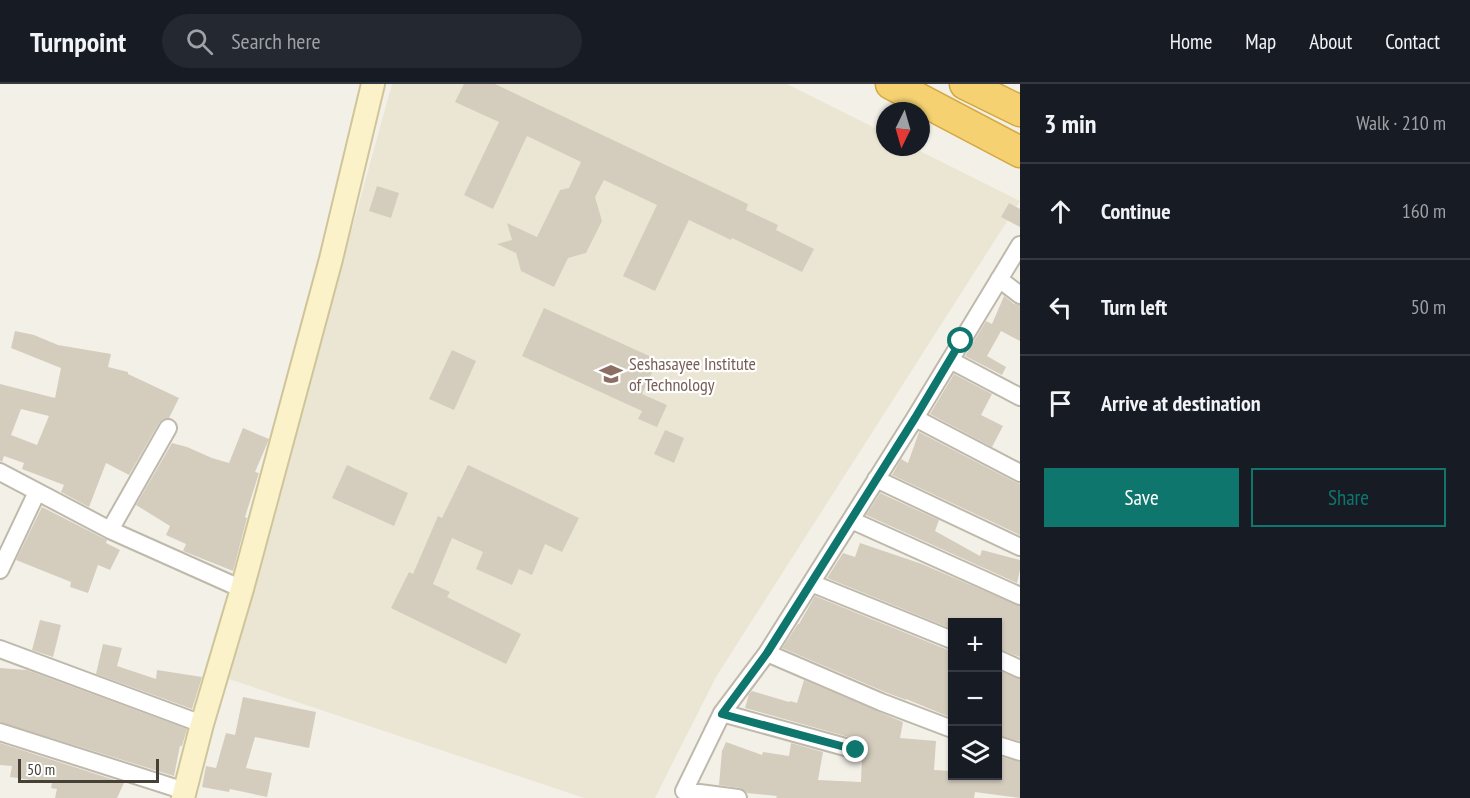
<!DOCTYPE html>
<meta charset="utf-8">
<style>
body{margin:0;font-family:"PT Sans Narrow",sans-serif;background:#242831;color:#f1f3f6}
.controls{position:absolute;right:18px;bottom:18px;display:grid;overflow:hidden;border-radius:0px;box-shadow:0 2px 4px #0004}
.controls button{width:54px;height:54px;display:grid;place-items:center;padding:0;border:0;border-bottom:2px solid #363941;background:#171b24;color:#f1f3f6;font:30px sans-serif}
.compass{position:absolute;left:876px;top:18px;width:54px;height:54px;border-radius:50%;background:#171b24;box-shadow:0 2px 4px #0004;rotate:185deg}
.scale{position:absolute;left:18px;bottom:15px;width:141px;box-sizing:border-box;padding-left:6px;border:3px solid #464137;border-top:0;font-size:16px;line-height:21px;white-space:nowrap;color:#464137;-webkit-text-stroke:4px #fff;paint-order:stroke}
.stop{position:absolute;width:18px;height:18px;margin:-14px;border:4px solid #0f766e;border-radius:50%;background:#fff}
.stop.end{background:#0f766e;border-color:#fff;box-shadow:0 2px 6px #0008}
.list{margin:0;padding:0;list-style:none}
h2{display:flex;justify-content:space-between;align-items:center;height:78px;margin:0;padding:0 24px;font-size:26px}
h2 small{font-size:20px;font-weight:400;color:#9ea1a6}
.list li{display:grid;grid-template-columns:39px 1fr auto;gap:18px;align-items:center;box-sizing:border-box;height:96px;padding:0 24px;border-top:2px solid #363941}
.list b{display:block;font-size:22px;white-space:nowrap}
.list em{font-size:20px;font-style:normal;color:#9ea1a6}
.actions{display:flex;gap:12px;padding:18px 24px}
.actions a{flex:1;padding:14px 0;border:2px solid #0f766e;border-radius:0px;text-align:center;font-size:21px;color:#0f766e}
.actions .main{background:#0f766e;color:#fff}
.icon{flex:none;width:33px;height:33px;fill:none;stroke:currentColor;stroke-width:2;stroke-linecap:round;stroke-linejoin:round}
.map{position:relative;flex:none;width:1020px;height:714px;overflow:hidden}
header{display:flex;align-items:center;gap:36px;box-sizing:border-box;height:84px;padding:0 30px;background:#171b24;border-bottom:2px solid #363941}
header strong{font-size:28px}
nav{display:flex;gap:33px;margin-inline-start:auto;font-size:21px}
.search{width:420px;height:54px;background:#242831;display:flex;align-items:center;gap:15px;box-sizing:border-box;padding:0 21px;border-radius:33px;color:#9ea1a6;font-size:22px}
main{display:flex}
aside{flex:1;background:#171b24}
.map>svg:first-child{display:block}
.education{fill:#ebe6d3}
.building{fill:#d4cdbe;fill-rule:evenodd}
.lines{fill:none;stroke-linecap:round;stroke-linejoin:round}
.street-casing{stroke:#beb9ab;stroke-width:20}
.secondary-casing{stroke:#d0c59a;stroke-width:26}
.highway-casing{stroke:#d4a741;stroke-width:33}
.street{stroke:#fff;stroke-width:16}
.secondary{stroke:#fbf2ca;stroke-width:22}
.highway{stroke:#f5d171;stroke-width:30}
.route{stroke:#0f766e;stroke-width:8}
.labels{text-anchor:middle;stroke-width:4.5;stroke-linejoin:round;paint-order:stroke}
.education-label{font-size:18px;fill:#785e54;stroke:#fff;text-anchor:start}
</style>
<header>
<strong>Turnpoint</strong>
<div class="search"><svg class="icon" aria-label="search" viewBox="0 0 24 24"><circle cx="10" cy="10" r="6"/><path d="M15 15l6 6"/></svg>Search here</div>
<nav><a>Home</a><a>Map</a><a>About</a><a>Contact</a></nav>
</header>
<main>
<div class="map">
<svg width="1020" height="714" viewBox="0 0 1020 714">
<rect width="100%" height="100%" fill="#f3f0e8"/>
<path class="education" d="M392,0H787L885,49V63H912L1020,117L716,593L655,714H584L229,595L264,462Z"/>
<path class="building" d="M464,0H495L748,120L746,126L778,141L776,146L814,165L802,188L732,154L731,156L689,136L655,207L623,192L657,121L604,96L595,113L602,137L586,169L568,174L554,203L521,187L516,169L497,160L512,156L507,139L537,153L560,106L569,104L581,78L527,52L493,125L464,111L499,38L455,18Z
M377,102L399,109L391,134L369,127Z
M1009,119L1020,125V143L1001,133Z
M1004,212L1014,220L1020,221V257L1001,247L987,272L1006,283L1002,291L965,272L986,237L992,240Z
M544,224L658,276L642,310L667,321L657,343L638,335L642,327L522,272Z
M15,247L34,251L58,261L111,270L108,283L128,288V290L179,314L169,334L163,335L159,339L129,391L106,379L89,423L61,408L64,401L22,385L24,379L4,372L2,378L0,377V300L55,314L61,284L11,264ZM21,325L49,332L37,361L11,351Z
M452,266L476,277L454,326L429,315Z
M954,290L992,310L981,331L1003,342L992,363L930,330Z
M243,344L269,355L255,388L259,389L245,433L247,434L233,487L183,467L186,460L166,451L170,442L136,421L172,359L187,363L212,374L229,379Z
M665,346L684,354L674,379L654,370Z
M919,348L1015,398L1020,400V451L892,391L901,375L908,379Z
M347,381L408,409L394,442L332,414Z
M468,381L579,434L562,468L545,460L532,491L519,485L512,501L476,485L483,468L452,454L433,500L450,508L447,513L521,550L506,580L391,524L409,488L413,490L438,432L442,434Z
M880,409L939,436L935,447L980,472L982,466L1020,476V486L1017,499L866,431Z
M42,423L107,456L106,459L120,466L110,486L98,481L88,509L70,503L71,498L16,476Z
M860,459L922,480L1020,522V573L998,565V538H952V545L827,494L843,469L855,473Z
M815,512L948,566H952V634L906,615V616L885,608L782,564L798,540H799Z
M40,536L61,541L53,573L32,566Z
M103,560L122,564L117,582L156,595L157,586L202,593L192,625L96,590Z
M0,584L27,586L187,645L182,662H180L174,692L0,638Z
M998,586L1020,595V657L998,651Z
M804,596L903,638L900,654L936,657L934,686L952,687V692H998V672L1020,678V714L975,708L974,714H776L777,712L747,709L740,704L719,701L722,667L726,658L762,671L763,668L789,672L791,659L823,668L818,696L861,698L862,674L866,668V663L863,658L859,656L745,624L749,610L752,607L789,618L790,617L797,619Z
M243,613L316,628L309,664L255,653L246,684L272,689L267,713L230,705L229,708L202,703L206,682L216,684L226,649L235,651Z
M0,659L124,699L117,714H55L57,705L51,704L52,699L10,693L12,682L0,681Z"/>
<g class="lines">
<g class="street-casing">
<path id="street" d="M999,195L1020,211
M950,276L1020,313
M915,334L1020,389
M0,388L110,446L242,505
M876,395L1020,463
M851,436L1020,512
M110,446L168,344
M0,486L37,408
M811,499L952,556
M0,565L202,640
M767,569L881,618L952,645
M998,575L1020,585
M722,629L856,666
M0,648L185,707
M998,661L1020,668
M738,714L684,707L722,629L767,569L915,334L1020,161"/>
</g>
<g class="secondary-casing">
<path id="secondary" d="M183,714L202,640L242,505L331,175L373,0"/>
</g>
<g class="highway-casing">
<path id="highway" d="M891,0L1020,68
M965,0L1020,27"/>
</g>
<use href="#street" class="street"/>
<use href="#secondary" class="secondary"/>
<use href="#highway" class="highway"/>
</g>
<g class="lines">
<path class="route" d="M856,666L722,630L767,569L915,334L961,257"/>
</g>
<defs>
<g id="university-bare" transform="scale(1.8)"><path d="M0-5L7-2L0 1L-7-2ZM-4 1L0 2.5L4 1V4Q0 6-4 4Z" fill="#8d6e63" stroke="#fff" stroke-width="2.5" paint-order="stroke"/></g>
</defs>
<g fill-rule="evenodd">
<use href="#university-bare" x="611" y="290"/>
</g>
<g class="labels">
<g class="education-label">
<text x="629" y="286">Seshasayee Institute<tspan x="629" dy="21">of Technology</tspan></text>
</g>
</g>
</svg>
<div class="controls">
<button>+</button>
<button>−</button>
<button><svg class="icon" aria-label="layers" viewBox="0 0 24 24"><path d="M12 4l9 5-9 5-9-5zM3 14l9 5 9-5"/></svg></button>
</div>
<svg class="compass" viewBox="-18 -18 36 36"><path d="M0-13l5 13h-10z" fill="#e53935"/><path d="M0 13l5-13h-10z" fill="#9ea1a6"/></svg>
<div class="scale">50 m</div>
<div class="stop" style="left:961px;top:257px"></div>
<div class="stop end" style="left:856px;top:666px"></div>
</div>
<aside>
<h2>3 min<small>Walk · 210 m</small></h2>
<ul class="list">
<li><svg class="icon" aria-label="ahead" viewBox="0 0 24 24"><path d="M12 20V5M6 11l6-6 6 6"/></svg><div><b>Continue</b></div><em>160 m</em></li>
<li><svg class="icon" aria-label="left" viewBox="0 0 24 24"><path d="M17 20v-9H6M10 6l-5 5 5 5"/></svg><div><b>Turn left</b></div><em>50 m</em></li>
<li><svg class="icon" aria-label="arrive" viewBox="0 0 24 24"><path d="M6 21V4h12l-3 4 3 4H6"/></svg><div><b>Arrive at destination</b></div></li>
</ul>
<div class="actions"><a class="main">Save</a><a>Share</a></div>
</aside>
</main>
